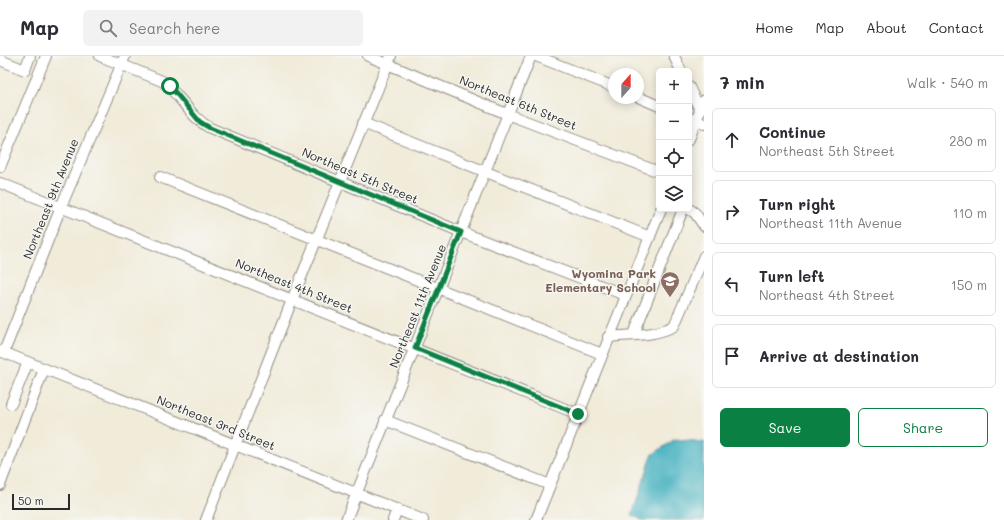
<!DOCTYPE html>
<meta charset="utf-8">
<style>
body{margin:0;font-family:Mali,sans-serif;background:#f2f2f3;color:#2b2b33}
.controls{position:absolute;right:12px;top:12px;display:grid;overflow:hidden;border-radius:6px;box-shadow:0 2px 10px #0003}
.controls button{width:36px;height:36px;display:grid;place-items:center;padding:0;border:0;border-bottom:1px solid #e1e1e2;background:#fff;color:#2b2b33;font:20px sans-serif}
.compass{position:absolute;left:608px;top:12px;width:36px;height:36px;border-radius:50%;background:#fff;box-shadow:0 2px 10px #0003;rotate:21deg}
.scale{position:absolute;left:12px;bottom:10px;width:58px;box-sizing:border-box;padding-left:4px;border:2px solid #2b2b2b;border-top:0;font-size:11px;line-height:14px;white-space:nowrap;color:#2b2b2b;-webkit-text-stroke:3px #f6f6f2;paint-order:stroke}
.stop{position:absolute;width:12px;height:12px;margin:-9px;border:3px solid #0b8043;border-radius:50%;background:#fff}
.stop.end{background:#0b8043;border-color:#fff;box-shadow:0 1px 4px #0008}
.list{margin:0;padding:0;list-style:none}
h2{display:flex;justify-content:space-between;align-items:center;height:52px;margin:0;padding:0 16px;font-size:17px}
h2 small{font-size:13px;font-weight:400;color:#7c7c81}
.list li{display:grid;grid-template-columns:26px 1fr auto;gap:12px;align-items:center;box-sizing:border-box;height:64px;margin:0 8px 8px;padding:0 8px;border:1px solid #e1e1e2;border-radius:6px}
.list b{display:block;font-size:15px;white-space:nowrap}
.list p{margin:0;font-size:13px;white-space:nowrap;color:#7c7c81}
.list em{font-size:13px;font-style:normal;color:#7c7c81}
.actions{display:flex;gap:8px;padding:12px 16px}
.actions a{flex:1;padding:9px 0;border:1px solid #0b8043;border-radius:6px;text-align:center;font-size:14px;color:#0b8043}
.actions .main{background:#0b8043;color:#fff}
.icon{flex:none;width:22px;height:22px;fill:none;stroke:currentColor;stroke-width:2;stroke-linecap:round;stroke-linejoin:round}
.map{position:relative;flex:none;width:704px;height:464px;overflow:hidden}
header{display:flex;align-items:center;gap:24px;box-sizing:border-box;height:56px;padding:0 20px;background:#fff;border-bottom:1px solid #e1e1e2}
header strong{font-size:19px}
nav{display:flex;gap:22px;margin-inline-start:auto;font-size:14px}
.search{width:280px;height:36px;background:#f2f2f3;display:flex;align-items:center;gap:10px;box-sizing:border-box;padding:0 14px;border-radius:6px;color:#7c7c81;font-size:15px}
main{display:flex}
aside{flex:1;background:#fff}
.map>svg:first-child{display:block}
.water{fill:#43b0bf;stroke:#376e75}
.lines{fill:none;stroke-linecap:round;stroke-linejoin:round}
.minor-casing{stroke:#8e8b82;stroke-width:12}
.minor{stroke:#fff;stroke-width:10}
.route{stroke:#0b8043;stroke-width:5}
.labels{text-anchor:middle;stroke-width:3;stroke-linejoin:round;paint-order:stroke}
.street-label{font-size:12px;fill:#2b2b2b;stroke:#f6f6f2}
.education-label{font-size:12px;font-weight:bold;fill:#785e54;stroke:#f6f6f2;text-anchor:end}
</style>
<header>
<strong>Map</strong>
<div class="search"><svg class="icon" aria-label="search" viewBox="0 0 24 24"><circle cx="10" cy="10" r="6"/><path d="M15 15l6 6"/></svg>Search here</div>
<nav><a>Home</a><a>Map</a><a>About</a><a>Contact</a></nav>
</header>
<main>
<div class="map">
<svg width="704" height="464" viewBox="0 0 704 464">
<rect width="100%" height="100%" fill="#f6f6f2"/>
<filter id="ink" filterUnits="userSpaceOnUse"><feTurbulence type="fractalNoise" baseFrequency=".025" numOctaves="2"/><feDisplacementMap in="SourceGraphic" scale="8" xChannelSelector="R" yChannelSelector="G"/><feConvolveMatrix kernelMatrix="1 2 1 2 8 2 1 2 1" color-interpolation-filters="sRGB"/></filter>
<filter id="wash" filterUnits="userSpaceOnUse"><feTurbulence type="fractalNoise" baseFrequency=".012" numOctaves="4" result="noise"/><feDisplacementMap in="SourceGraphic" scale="16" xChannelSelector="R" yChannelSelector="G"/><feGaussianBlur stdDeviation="0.9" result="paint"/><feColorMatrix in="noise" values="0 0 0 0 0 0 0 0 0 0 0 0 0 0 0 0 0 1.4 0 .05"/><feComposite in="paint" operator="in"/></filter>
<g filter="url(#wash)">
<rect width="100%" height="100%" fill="#f1ebd9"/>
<path class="water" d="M675,383L704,386V464H642L632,459L652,399Z"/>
</g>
<g filter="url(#ink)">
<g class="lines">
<g class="minor-casing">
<path id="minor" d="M100,0L162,25C180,38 190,61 210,72L461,176L625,239
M368,0L507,58L659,116
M536,0L614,31
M674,0L681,15
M0,4L25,14L30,0
M689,31L700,54
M638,41L659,50
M689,62L704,68
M363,67L650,181
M689,83L704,44
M0,111L46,0
M160,121L602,298
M0,127L578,358
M689,153L695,157L704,170
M634,278L683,153
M608,281C631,278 653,281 674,270L704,200
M0,295L423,464
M4,296L61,151L125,0
M11,348L28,306
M385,364L550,429
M0,429L44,313
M206,464L292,244L391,0
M346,464L531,0
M393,464L397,453
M536,464L661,153"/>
</g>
<use href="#minor" class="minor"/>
</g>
</g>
<g class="lines" filter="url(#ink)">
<path class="route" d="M170,30L200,66L210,72L461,176L415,292L578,358"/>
</g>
<defs>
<g id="school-pin" transform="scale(1)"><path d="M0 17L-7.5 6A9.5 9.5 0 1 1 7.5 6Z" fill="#8d6e63" stroke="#f6f6f2"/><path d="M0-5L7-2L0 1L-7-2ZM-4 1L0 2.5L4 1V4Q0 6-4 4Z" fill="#fff"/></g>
</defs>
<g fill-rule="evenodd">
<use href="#school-pin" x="670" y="225"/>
</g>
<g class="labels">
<g class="street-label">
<text transform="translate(518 47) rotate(22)" y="4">Northeast 6th Street</text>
<text transform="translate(360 120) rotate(23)" y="4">Northeast 5th Street</text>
<text transform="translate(51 143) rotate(-68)" y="4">Northeast 9th Avenue</text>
<text transform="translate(294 230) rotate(22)" y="4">Northeast 4th Street</text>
<text transform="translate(418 250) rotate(-68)" y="4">Northeast 11th Avenue</text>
<text transform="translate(216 367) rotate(22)" y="4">Northeast 3rd Street</text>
</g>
<g class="education-label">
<text x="656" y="222">Wyomina Park<tspan x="656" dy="14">Elementary School</tspan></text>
</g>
</g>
</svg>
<div class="controls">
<button>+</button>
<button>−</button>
<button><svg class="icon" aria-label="locate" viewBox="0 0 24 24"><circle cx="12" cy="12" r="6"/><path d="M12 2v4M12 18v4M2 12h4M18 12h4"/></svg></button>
<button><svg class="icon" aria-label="layers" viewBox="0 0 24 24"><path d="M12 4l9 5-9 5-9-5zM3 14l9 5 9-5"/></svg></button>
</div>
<svg class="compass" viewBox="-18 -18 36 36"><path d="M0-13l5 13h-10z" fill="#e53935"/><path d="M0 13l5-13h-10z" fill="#7c7c81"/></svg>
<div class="scale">50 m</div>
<div class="stop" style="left:170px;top:30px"></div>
<div class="stop end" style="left:578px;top:358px"></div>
</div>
<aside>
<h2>7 min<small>Walk · 540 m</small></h2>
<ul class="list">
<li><svg class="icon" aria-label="ahead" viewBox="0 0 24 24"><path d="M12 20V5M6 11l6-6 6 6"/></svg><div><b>Continue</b><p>Northeast 5th Street</p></div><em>280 m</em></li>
<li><svg class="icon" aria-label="right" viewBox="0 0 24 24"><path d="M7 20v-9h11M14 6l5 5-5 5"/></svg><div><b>Turn right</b><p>Northeast 11th Avenue</p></div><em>110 m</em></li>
<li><svg class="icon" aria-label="left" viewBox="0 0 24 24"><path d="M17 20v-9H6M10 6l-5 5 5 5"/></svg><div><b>Turn left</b><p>Northeast 4th Street</p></div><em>150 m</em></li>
<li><svg class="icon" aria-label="arrive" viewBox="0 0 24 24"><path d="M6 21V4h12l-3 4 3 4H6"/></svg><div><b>Arrive at destination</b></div></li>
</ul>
<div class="actions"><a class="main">Save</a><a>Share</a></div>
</aside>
</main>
